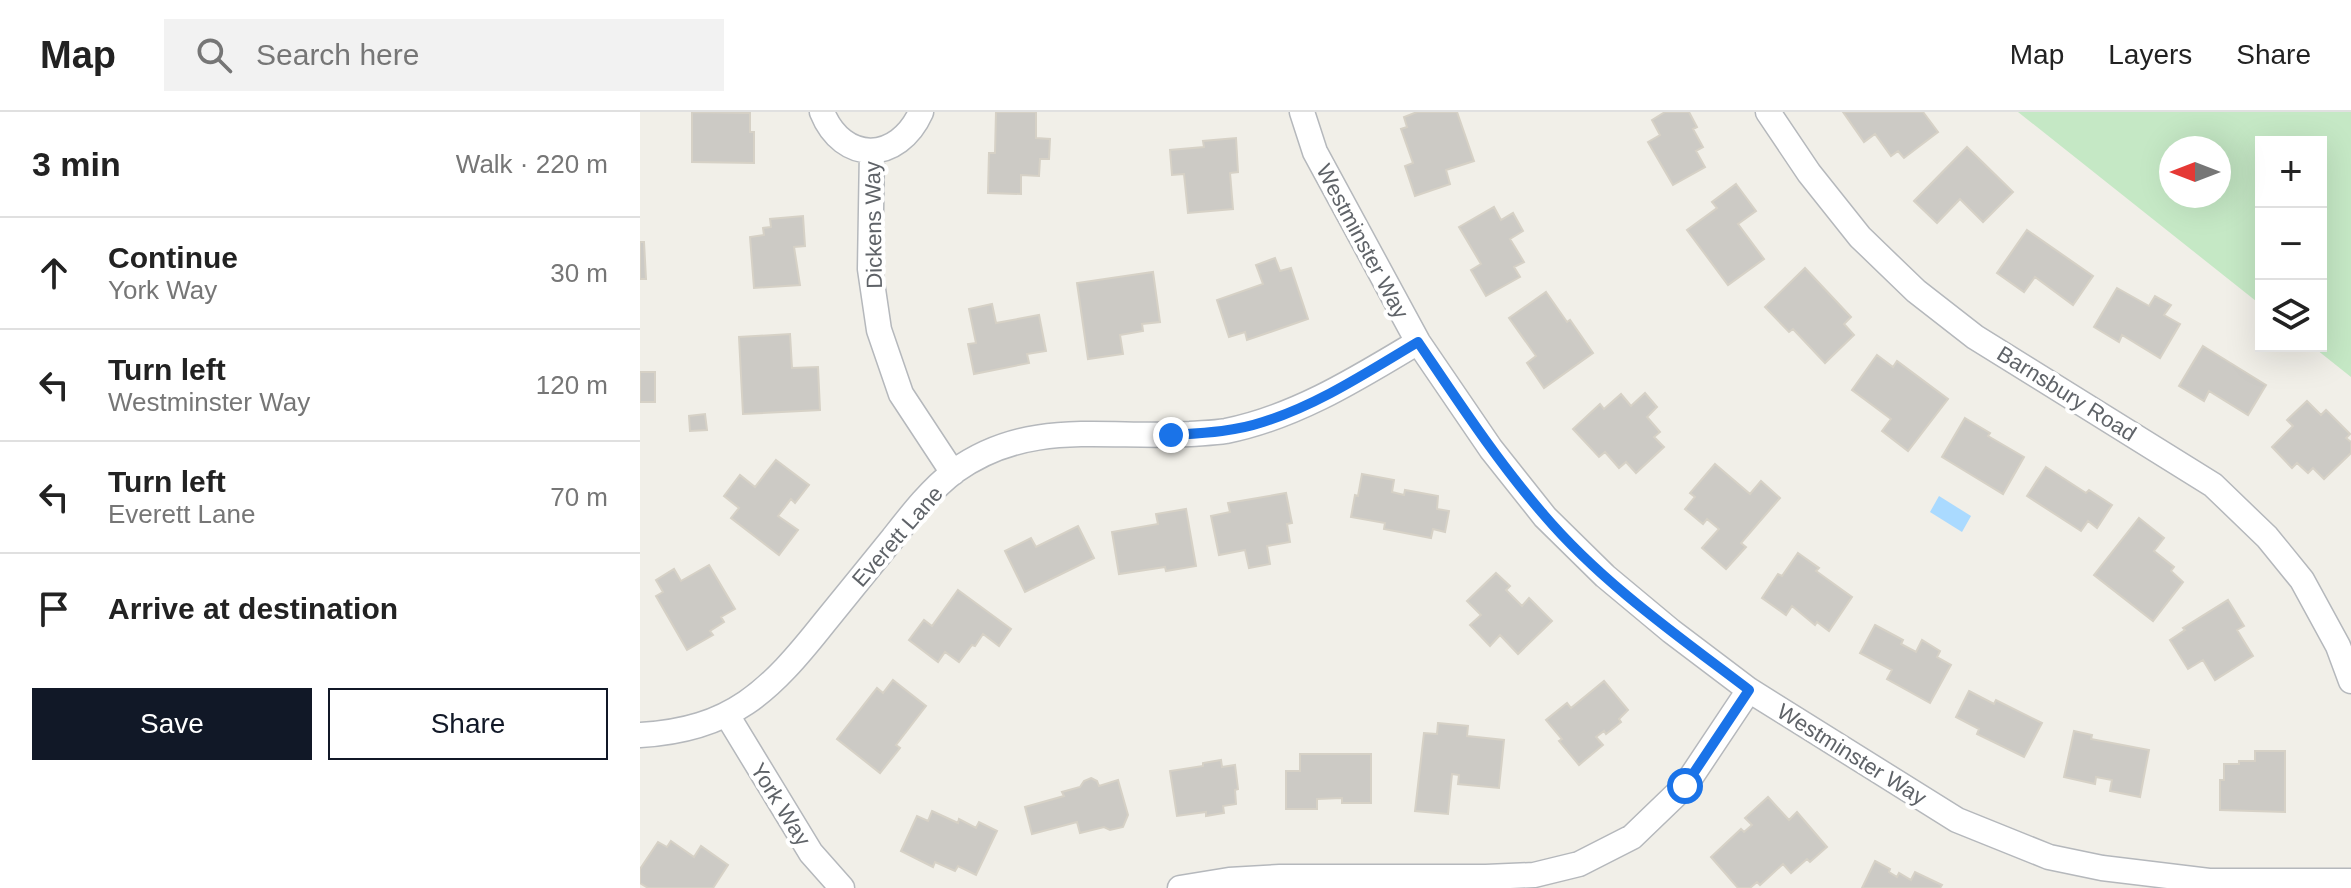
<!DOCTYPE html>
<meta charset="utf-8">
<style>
body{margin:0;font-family:Arial,sans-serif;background:#f2f2f2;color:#222}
.controls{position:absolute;right:24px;top:24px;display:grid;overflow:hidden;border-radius:0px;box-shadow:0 8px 32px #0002}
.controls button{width:72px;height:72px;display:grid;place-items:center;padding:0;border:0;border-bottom:2px solid #e0e0e0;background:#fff;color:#222;font:40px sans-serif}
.compass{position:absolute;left:1519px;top:24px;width:72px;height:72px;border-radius:50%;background:#fff;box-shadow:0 8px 32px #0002;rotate:270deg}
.stop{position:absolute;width:24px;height:24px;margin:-18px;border:6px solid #1a73e8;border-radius:50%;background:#fff}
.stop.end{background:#1a73e8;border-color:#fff;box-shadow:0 2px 8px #0008}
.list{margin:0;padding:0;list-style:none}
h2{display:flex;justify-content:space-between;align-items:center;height:104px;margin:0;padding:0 32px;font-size:34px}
h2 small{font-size:26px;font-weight:400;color:#767676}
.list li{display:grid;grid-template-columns:52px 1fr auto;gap:24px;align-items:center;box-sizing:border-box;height:112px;padding:0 32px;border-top:2px solid #e0e0e0}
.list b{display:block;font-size:30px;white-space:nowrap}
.list p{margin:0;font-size:26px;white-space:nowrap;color:#767676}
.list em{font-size:26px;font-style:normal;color:#767676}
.actions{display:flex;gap:16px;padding:24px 32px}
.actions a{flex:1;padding:18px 0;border:2px solid #111827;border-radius:0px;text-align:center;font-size:28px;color:#111827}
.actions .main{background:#111827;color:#fff}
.icon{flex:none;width:44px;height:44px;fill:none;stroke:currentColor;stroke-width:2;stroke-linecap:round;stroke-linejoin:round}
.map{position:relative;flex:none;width:1711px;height:776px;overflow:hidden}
header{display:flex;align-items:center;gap:48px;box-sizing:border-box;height:112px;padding:0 40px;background:#fff;border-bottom:2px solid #e0e0e0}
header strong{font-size:38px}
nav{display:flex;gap:44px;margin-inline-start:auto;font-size:28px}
.search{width:560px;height:72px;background:#f2f2f2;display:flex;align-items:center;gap:20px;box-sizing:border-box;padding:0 28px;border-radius:0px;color:#767676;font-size:30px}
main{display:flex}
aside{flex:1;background:#fff}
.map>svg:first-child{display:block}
.green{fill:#c5e8c5;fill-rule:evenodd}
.water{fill:#aadaff}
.building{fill:#cccac5;stroke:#d6d1c6;stroke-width:2}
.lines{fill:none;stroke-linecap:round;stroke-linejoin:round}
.street-casing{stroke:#b5b8bc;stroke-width:27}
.street{stroke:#fff;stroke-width:24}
.route{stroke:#1a73e8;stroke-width:10}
.labels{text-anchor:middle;stroke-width:8;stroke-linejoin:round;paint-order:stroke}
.street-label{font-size:22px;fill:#5f6368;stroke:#fff}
</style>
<header>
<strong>Map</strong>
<div class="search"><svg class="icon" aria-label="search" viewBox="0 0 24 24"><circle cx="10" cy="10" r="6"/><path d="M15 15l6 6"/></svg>Search here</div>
<nav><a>Map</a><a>Layers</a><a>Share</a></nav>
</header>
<main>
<aside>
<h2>3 min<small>Walk · 220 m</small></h2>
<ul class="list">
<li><svg class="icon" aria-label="ahead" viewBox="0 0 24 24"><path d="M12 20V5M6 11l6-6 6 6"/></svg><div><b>Continue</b><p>York Way</p></div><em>30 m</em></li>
<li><svg class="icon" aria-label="left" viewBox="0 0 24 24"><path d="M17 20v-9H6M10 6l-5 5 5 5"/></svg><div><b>Turn left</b><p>Westminster Way</p></div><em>120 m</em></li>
<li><svg class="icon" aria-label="left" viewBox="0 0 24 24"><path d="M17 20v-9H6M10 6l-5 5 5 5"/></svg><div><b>Turn left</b><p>Everett Lane</p></div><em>70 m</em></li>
<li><svg class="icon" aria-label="arrive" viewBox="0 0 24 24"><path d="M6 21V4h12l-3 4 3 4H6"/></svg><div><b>Arrive at destination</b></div></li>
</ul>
<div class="actions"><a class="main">Save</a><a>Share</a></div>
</aside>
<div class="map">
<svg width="1711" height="776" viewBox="0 0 1711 776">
<rect width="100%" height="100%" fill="#f1efe8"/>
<path class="green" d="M1378,0H1711V265L1672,234H1681V30H1621V193ZM1531,36H1579V84H1531Z"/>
<path class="water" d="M1299,384L1331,404L1322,420L1290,400Z"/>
<path class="building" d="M52,0L110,1V20H114V51L52,50Z
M356,0H396V26L410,27L409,47H400L399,64L381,63V82L348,81L349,41H355Z
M777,0H817L834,49L806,58L810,72L775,84L765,54L773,51L761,17L767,15L764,5Z
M1025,0H1049L1057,15L1053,17L1063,35L1056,39L1065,55L1033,73L1008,30L1020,23L1012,8Z
M1203,0H1283L1298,20L1264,46L1258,39L1251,44L1235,22L1224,30Z
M596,26L598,60L590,61L593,97L548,101L544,62L532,63L530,38L564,35L563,29Z
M1327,35L1373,80L1343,110L1320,87L1297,111L1274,89Z
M1096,72L1116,99L1098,112L1124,147L1088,173L1047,118L1077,96L1072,90Z
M854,95L861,108L873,101L883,119L870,127L884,150L874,155L880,165L846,184L831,158L841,152L819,115Z
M163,104L165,134L154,135L160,173L114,176L110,125L124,123L123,116L131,115L130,107Z
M1387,118L1453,164L1433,193L1395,165L1384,180L1357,161Z
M0,130H4L6,167H0Z
M635,146L640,159L651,156L668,207L607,228L605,220L589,225L577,188L623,172L616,153Z
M1165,156L1211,205L1204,212L1214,223L1185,251L1153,217L1149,220L1125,195Z
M513,160L520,210L502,212L503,219L480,223L483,242L448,247L437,171Z
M1477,176L1509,194L1515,184L1531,193L1524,203L1540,212L1520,246L1482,223L1479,230L1454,215Z
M906,180L927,210L930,208L953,241L904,276L887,251L896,244L869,206Z
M352,192L356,211L399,203L406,239L387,242L389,251L334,262L328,232L336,231L329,197Z
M150,222L152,256L178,255L180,298L103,302L99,225Z
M1563,234L1626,273L1608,303L1569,279L1564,289L1539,274Z
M1237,243L1253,255L1257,249L1308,287L1268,339L1242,319L1251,307L1212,278Z
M0,260H15V290H0Z
M1005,281L1017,295L1007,305L1020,320L1014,325L1024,335L996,361L986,350L979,356L965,340L959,345L933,317L960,292L964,297L981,282L991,294Z
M1667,289L1681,303L1686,298L1710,322L1706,326L1711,330V341L1684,367L1673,356L1668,361L1657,351L1652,356L1632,335L1653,314L1647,308Z
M65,302L67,318L50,319L49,304Z
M1325,306L1350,321L1348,324L1384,345L1363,382L1302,345Z
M136,348L169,373L155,391L151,387L138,404L158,418L139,443L91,406L99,396L84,384L100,363L115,375Z
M1075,352L1110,382L1121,369L1140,386L1101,431L1106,435L1086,457L1062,436L1079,417L1067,407L1063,412L1045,397L1055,385L1050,381Z
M1406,355L1446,381L1449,378L1472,393L1457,416L1448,409L1441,419L1387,384Z
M722,362L754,368L752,380L764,383L765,378L798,384L797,397L809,399L805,420L793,417L791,426L744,417L745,411L711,405L715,383L718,384Z
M646,381L652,411L647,412L650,430L627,434L630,452L609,456L605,438L579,443L571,404L590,400L588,391Z
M546,397L556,454L526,459L525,455L479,462L472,420L518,412L516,402Z
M1499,406L1524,426L1514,439L1534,455L1531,459L1543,470L1513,509L1454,463Z
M438,414L454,446L385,480L365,439L391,426L396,435Z
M1158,441L1179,456L1176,459L1212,485L1189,519L1177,510L1175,513L1152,494L1146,503L1122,486L1138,462L1142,464Z
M69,453L95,497L81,505L84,510L70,519L73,523L47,538L16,484L23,480L16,468L34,457L41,469Z
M856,461L870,474L866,478L882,494L889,486L912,509L878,542L860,523L850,534L830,513L841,503L827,489Z
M318,478L371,517L359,534L343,522L335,534L332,533L319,550L305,540L298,550L269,528L284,508L292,514Z
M1588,488L1604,514L1597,518L1613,544L1575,568L1563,548L1548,557L1530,528L1545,518L1543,516Z
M1235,513L1263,528L1261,532L1276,540L1282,528L1300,539L1297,545L1311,553L1290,591L1247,567L1252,558L1220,541Z
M253,568L286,594L256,633L260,636L240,661L197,627L237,576L243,581Z
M964,569L988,598L979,607L981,610L966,622L964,619L956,625L963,633L939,653L919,629L922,627L906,608L927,591L931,596Z
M1329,579L1354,592L1356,588L1402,611L1384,645L1337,622L1339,617L1316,605Z
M798,611L828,614L827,624L864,628L859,676L818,672L819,663L812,662L808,702L775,699L784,621L797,622Z
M1434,619L1452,623L1451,627L1509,638L1500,685L1470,679L1472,668L1456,665L1455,672L1424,665Z
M1615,639H1645V700L1580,698V668H1584V652H1599V649H1615Z
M660,642H731V691H702V686L677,687V697H646V659H660Z
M581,648L582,655L595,653L598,677L595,678L596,692L583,694L584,701L566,704V700L537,704L530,659L563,654V651Z
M451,666L457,669L459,674L478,668L488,703L483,715L470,718L464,715L440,721L437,710L392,722L385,695L424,684L422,680L440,675L444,669Z
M1128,685L1149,708L1157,700L1187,735L1170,750L1167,747L1151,761L1143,752L1120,773L1117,770L1110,776H1098L1071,745L1101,717L1104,720L1112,713L1105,706Z
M292,699L318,711L319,707L336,716L339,710L357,719L336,763L318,754L315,759L295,750L293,755L261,739L277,704L288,709Z
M31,729L54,745L61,734L88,753L73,776H8L0,771V757L18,730L27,735Z
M1235,749L1250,757L1249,760L1257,765L1259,761L1271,768L1275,760L1302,773L1300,776H1222Z"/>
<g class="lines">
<g class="street-casing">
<path id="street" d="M182,0C203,52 258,51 281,0
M662,0L675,40L778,230L851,337L905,405L965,464L1031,519L1109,578L1317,708L1409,745L1462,756L1569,769H1711
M1128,0L1169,61L1220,125L1276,179L1335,225L1573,373L1627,425L1662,468L1698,534L1711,569
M232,39L230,157L239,218L261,282L313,361
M87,603L171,741L202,776
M0,623C92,618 130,579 184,511C207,483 230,454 253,426C271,403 291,377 315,359C389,306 465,327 550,322C562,321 574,321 586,319C656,305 718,266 778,230
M540,776L589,768L640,765H846L894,763L939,752L992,725L1045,674L1109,578"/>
</g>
<use href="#street" class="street"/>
</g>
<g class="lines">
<path class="route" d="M531,323C562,321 593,320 623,310C678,293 729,259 778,230C818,289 857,349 904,403C962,471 1038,524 1109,578L1045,674"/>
</g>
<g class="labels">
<g class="street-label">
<text transform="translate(233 113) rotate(-91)" y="8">Dickens Way</text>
<text transform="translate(723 129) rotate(62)" y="8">Westminster Way</text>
<text transform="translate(1427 281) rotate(32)" y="8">Barnsbury Road</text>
<text transform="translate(257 424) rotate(-49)" y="8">Everett Lane</text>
<text transform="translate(1212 642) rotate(32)" y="8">Westminster Way</text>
<text transform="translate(141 692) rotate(58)" y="8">York Way</text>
</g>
</g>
</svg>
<div class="controls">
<button>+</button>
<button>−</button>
<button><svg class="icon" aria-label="layers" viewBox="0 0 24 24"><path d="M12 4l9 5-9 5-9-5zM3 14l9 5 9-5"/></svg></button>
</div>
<svg class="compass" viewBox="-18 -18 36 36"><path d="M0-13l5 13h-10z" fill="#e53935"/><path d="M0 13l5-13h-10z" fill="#767676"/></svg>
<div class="stop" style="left:1045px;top:674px"></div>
<div class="stop end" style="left:531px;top:323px"></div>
</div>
</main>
